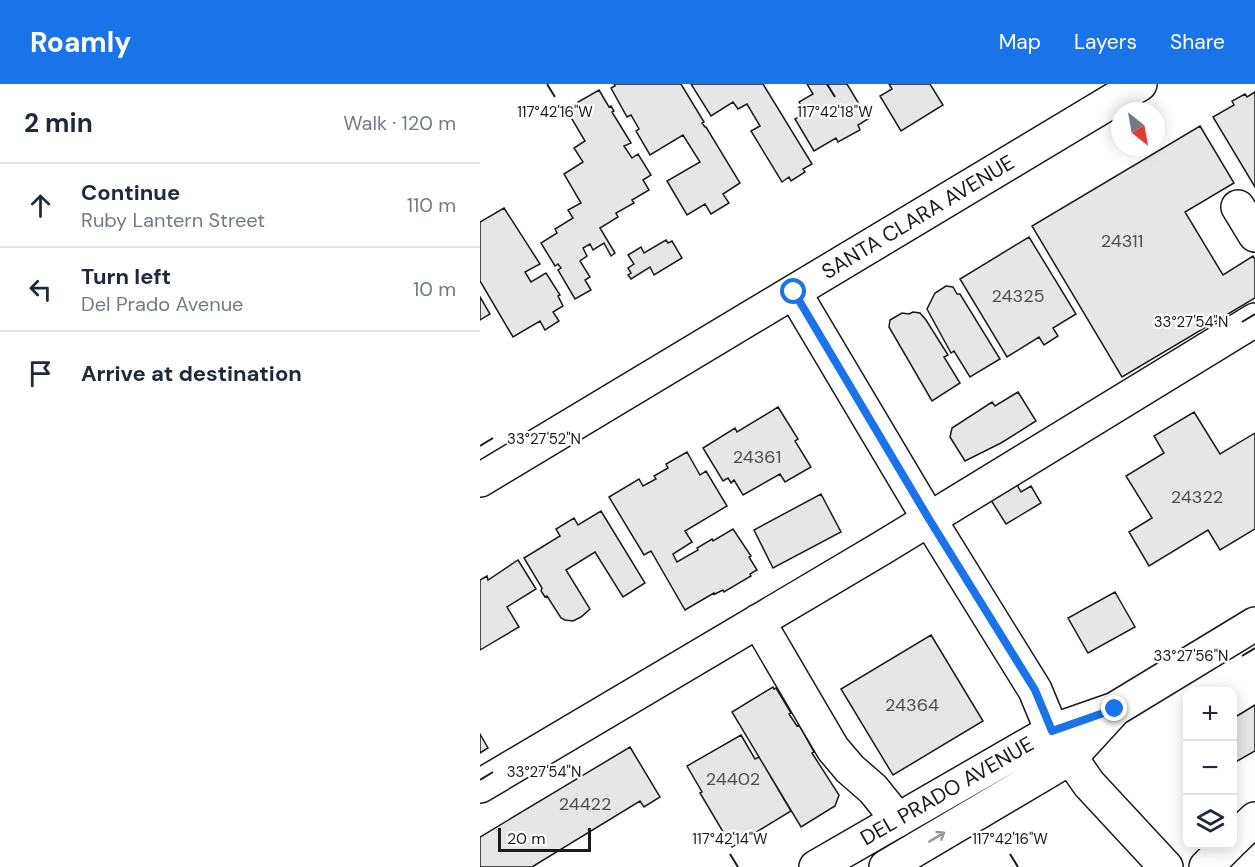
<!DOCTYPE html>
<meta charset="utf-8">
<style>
body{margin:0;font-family:"DM Sans",sans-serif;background:#f6f6f7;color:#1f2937}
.controls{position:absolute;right:18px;bottom:18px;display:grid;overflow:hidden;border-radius:12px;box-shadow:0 3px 15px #0003}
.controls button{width:54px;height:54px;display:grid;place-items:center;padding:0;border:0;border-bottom:2px solid #e0e1e3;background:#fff;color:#1f2937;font:30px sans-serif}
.compass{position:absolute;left:631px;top:18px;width:54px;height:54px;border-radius:50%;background:#fff;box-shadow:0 3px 15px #0003;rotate:149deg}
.scale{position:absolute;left:18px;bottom:15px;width:93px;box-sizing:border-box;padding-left:6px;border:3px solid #1a1a1a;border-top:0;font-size:16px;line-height:21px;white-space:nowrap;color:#1a1a1a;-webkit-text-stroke:4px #fff;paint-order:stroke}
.stop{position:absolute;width:18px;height:18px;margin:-14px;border:4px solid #1a73e8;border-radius:50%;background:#fff}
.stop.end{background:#1a73e8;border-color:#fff;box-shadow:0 2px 6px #0008}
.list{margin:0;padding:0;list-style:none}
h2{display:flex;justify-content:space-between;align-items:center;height:78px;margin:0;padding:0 24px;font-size:26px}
h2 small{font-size:20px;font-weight:400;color:#747a83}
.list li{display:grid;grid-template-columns:39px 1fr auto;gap:18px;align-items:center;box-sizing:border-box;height:84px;padding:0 24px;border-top:2px solid #e0e1e3}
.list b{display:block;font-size:22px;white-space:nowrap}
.list p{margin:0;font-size:20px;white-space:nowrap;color:#747a83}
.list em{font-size:20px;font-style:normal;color:#747a83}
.icon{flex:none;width:33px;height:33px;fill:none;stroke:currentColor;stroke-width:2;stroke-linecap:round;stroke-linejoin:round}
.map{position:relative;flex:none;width:775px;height:783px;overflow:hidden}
header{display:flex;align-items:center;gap:36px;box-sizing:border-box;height:84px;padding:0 30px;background:#1a73e8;color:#fff}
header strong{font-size:28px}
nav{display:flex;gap:33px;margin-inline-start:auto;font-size:21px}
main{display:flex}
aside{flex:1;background:#fff}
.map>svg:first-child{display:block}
.building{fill:#e6e6e6;stroke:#1a1a1a;stroke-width:1.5}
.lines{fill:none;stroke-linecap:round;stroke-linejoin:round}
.minor-casing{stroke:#1a1a1a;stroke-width:36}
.major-casing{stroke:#1a1a1a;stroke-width:36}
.highway-casing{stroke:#1a1a1a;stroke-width:36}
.minor{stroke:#fff;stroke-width:33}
.major{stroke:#fff;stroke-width:33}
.highway{stroke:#fff;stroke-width:33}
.oneway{stroke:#989898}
.route{stroke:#1a73e8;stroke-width:8}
.ticks{fill:none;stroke:#1a1a1a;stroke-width:2}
.labels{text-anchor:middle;stroke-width:4.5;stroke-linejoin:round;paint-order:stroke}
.number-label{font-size:18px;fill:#4d4d4d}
.street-label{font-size:21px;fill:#1a1a1a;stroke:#fff}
.ticks-label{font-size:15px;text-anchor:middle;fill:#1a1a1a;stroke:#fff;stroke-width:4.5;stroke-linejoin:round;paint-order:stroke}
</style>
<header>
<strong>Roamly</strong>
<nav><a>Map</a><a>Layers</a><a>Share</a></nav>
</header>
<main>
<aside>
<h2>2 min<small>Walk · 120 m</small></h2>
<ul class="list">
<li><svg class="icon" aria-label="ahead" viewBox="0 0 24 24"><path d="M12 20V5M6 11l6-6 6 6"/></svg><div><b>Continue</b><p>Ruby Lantern Street</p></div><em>110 m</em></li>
<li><svg class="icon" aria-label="left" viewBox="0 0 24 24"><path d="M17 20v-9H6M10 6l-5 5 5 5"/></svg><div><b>Turn left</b><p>Del Prado Avenue</p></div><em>10 m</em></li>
<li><svg class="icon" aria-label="arrive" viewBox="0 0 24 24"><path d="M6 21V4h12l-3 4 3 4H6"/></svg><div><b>Arrive at destination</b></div></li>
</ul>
</aside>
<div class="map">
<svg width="775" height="783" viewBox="0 0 775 783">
<rect width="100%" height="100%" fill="#fff"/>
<path class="building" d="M134,0H201L224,38L222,39L225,43H226L260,99L243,110L249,119L231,130L225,120L207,131L187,97L220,78L203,51L170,71L156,47L159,45L151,31L147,33L131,4L135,2Z
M211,0H283L332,80L323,85L325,88L311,97L309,93L302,98L271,47L280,42L267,20L258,25L253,18L231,32Z
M327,0H367L388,35L378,41L380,46L358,58L356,54L334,67L315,35L326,29L319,18L333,10Z
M409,0H450L463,21L421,47L400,12L412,5Z
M119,6L129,23L131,22L134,27L132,28L151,59L144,62L152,74L158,70L171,91L163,96L169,106L152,116L154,119L136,129L138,133L120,144L135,169L131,172L124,159L113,166L110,160L103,164L107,172L100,177L110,193L105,196L111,206L95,215L78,186L81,184L78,180L75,182L61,159L77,149L75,145L93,134L88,126L101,119L84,90L103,78L94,64L105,57L86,25Z
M775,8V103L733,33L754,21L752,17L765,10L767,13Z
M720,42L754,99L705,128L743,191L773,172L775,176V214L642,293L552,142Z
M24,124L60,180L45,188L51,198L66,189L80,211L78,212L83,222L73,228L79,237L65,246L60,237L33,253L0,197V138Z
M549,153L596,230L573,244L578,252L564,261L559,253L527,273L480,195Z
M186,156L188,159L192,157L202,174L174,191L170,183L151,195L148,191L151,189L148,184L154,180L148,171L161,163L164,169Z
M466,202L473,203L477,210H480L520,275L490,293L474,267L471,269L447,225L455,209Z
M0,213L10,230L0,236Z
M433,228L440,229L446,236L468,271L464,273L480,299L452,317L409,243L410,236L422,229L429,230Z
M538,308L556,337L521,359L485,377L470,353L472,344L512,318L515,322Z
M298,323L318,355L315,357L331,383L305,398L300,390L263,411L254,396L251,399L248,394L243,397L223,364L255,344L257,348Z
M714,328L740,370L775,349V445L740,466L728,446L669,482L649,448L672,434L646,392L684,369L674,352Z
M207,368L220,391L226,387L247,422L205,447L212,458L193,470L197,478L218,466L217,464L232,455L233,457L253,445L271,472L269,473L277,486L270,490L271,492L244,508L243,506L235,510L234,509L205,526L171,467L164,471L129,413L159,395L163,402L176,395L174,392L188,384L186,380Z
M535,397L541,408L551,402L561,419L526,440L509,413Z
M341,410L361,448L293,484L274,446Z
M121,427L165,499L143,513L115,468L86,486L110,525L101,533L93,537L85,536L81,534L67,512L65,513L61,507L62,504L44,474L80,452L76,445L94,434L98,441Z
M38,476L56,505L27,523L39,543L0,566V496L7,492L8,496Z
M635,508L655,543L608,569L588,534Z
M451,551L503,637L413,691L361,605Z
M293,603L294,605L296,604L311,629L309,630L317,642L319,641L334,668L332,669L359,711L355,722L321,743L252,628Z
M775,621V667L752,680V635Z
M0,650L8,664L0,669Z
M261,651L275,675L279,673L311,727L252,763L220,709L222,708L207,682Z
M150,663L180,713L164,723L160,717L52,783H0V753Z"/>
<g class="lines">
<g class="minor-casing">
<path id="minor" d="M758,123L775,151
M314,208L449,435L555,606L572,647L609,700L686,783
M0,396L660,0
M278,537L353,665L370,685L393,705L418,736
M0,702L402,464L775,236"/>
</g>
<g class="major-casing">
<path id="major" d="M336,783L572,647L635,625L775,540
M406,783L590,674L634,626"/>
</g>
<g class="highway-casing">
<path id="highway" d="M752,757L775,735
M726,783L749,760"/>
</g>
<use href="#minor" class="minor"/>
<use href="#major" class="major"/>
<use href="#highway" class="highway"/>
</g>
<defs><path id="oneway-shaft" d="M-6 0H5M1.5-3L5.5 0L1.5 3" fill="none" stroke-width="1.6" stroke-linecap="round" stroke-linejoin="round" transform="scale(1.5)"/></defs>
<use class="oneway" href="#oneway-shaft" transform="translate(457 753) rotate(-31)"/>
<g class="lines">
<path class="route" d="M314,208L449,435L555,606L572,647L635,625"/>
</g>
<path class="ticks" d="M67,0L75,13M347,0L355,13M762,238L775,230M0,362L13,354M762,572L775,564M0,696L13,688M250,770L258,783M530,770L538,783"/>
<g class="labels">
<g class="number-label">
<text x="642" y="163">24311</text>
<text x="538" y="218">24325</text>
<text x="277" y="379">24361</text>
<text x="717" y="419">24322</text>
<text x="432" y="627">24364</text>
<text x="253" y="701">24402</text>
<text x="105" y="726">24422</text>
</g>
<g class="street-label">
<text transform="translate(438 133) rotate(-31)" y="7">SANTA CLARA AVENUE</text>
<text transform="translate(467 707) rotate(-30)" y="7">DEL PRADO AVENUE</text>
</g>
</g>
<g class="ticks-label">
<text x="355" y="33">117°42'18"W</text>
<text x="75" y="33">117°42'16"W</text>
<text x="711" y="243">33°27'54"N</text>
<text x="64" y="360">33°27'52"N</text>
<text x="711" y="577">33°27'56"N</text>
<text x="64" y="693">33°27'54"N</text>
<text x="250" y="760">117°42'14"W</text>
<text x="530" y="760">117°42'16"W</text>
</g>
</svg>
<div class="controls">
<button>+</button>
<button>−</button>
<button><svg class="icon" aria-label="layers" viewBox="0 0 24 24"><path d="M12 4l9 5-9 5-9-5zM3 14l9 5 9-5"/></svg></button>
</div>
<svg class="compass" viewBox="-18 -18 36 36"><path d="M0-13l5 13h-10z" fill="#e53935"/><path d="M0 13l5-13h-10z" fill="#747a83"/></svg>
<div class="scale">20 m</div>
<div class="stop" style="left:314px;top:208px"></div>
<div class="stop end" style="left:635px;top:625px"></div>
</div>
</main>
